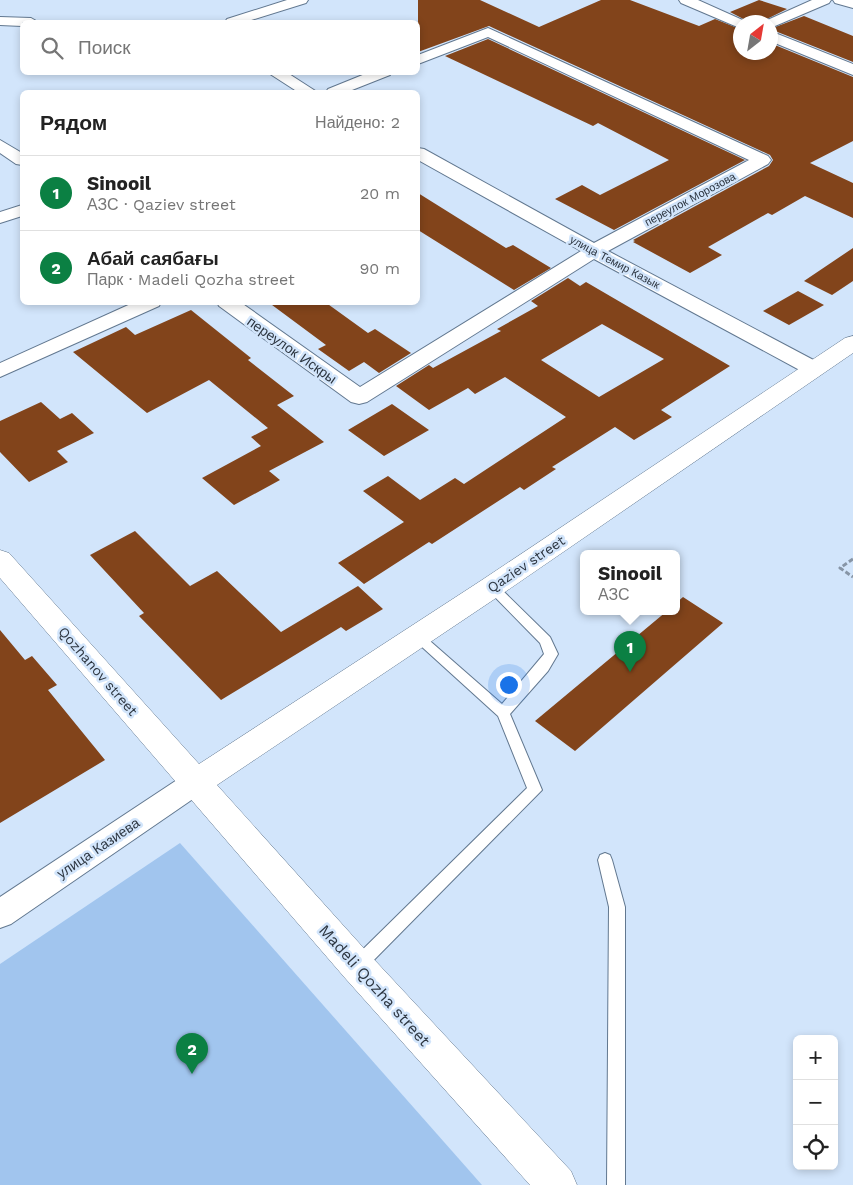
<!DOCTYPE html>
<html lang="ru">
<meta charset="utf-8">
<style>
body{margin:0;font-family:"Work Sans",sans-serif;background:#f6f6f6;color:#222}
.controls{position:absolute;right:15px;bottom:15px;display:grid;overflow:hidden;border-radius:8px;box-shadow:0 2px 8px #0003}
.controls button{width:45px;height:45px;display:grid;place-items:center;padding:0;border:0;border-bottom:1px solid #e0e0e0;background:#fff;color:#222;font:25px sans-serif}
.compass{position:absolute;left:733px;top:15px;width:45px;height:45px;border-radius:50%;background:#fff;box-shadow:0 2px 8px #0003;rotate:31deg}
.you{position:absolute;left:508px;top:684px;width:18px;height:18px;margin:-12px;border:4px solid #fff;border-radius:50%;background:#1a73e8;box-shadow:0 0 0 8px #1a73e833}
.badge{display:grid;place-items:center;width:32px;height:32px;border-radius:50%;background:#0b8043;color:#fff;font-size:16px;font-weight:700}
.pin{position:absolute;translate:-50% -41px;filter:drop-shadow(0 1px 2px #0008)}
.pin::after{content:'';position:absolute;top:26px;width:18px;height:15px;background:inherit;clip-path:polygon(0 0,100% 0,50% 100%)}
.popup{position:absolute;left:580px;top:550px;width:100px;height:65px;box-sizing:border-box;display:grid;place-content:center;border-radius:8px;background:#fff;filter:drop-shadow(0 1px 4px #0005);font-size:16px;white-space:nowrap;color:#767676}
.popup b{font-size:19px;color:#222}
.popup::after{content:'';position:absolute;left:50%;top:100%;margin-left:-10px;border:10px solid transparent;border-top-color:#fff}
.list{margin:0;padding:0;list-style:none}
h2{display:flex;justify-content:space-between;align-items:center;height:65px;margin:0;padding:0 20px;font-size:21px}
h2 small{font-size:16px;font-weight:400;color:#767676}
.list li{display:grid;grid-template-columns:32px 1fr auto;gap:15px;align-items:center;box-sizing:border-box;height:75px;padding:0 20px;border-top:1px solid #e0e0e0}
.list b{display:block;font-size:19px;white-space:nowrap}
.list p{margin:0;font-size:16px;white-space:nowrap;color:#767676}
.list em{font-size:16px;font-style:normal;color:#767676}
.icon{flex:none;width:28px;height:28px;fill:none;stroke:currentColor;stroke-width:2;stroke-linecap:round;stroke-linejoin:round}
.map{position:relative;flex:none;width:853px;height:1185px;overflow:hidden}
.search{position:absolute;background:#fff;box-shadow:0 2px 8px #0003;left:20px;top:20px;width:400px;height:55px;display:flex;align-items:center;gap:12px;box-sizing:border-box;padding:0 18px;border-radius:8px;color:#767676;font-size:19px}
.panel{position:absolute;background:#fff;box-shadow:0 2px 8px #0003;left:20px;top:90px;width:400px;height:215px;border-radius:8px}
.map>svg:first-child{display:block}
.green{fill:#a1c5ee}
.building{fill:#82441b;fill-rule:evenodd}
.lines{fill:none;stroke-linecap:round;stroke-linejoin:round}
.lane-casing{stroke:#627890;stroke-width:2}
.street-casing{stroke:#627890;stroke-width:2}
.secondary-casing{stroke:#627890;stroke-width:1}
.path{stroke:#8795a6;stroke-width:3;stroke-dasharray:5 2.5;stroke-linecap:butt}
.lane{fill:#fff;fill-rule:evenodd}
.street{fill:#fff;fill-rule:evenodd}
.secondary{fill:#fff;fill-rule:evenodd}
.labels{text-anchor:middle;stroke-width:5;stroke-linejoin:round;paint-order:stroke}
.far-street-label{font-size:11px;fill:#2d3641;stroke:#d2e5fb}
.street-label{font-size:14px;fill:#2d3641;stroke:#d2e5fb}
.near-street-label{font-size:16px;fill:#2d3641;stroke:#d2e5fb}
</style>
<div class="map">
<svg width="853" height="1185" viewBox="0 0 853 1185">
<rect width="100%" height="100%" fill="#d2e5fb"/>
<path class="green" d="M180,843L482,1185H0V964Z"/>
<path class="building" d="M418,0H480L539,27L601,0H630L699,26L715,19L740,29V52H770V43L853,77V141L810,163L853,183V218L805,196L772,215L768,213L708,247L722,255L690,273L633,242L635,241L633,240L769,166L773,160L770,155L489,26L418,52Z
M759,0L787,9L761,22H749L730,12Z
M804,16L853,36V62L770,29Z
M488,39L745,160L614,230L555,199L582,185L600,195L669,160L598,123L593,126L445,56Z
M418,193L506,248L513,245L551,268L514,290L418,230Z
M853,248V281L832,295L804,281Z
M568,278L580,286L586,282L730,366L661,410L672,417L634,440L615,427L552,467L556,469L524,490L520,487L432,544L429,542L364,584L338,563L404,522L363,491L388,476L420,500L455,478L464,484L566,417L505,377L475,394L468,388L429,410L396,386L429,365L433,368L501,331L497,329L538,306L531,301ZM602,324L664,359L599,397L541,360Z
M798,291L824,305L789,325L763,311Z
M268,302H325L368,333L375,329L411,353L379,373L364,362L349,371L318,349L326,345Z
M191,310L251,358L248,360L294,396L277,405L324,442L269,471L280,480L234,505L202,478L261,446L251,437L268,428L209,380L147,413L73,352L126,327L135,335Z
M41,402L60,419L72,413L94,433L57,451L68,462L29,482L0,452V421Z
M392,404L429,430L384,456L348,430Z
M135,531L190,586L217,571L281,632L358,586L383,609L346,631L341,627L221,700L139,616L144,613L90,555Z
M683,597L723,623L575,751L535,721L667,611H676V603Z
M0,630L25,660L32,656L57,685L48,690L105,760L0,823Z"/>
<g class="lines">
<g class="lane-casing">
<path id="lane" d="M492,582L496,584L550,637L558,654L548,671L510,714L542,790L364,970L358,972L352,970L350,965L352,960L527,788L498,716L411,637L412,634H422L502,704L544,654L540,643L488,590L486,587L488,584Z
M605,853L610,855L612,860L625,907V1185H607L609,907L598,860L600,855Z"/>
</g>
<g class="street-casing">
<path id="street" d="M287,0H308L306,3L245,22H225L227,19Z
M679,0H698L747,22H740V27L735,26L681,3Z
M812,0H831L829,3L775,26L770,27V22H763Z
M833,0H853V8L835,3Z
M0,17L31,18L38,22H22V26L0,25Z
M488,28L768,156L771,160L768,164L608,251L821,364L824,369L821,374L814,375L807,374L594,259L367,402L359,404L351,402L219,306L217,302H240L360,387L581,251L418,160V148L424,149L594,243L749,160L488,37L418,64V55Z
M770,31L853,64V75L770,41Z
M267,72H286L317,92H298Z
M370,72H392L390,75L347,92H326L328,89Z
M0,140L22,153V165L16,164L0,153Z
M22,205V216L0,223V212Z
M135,302H161L159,306L0,377V363Z
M196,770L206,774L210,782L206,790L11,924L0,928V897L186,774Z"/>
</g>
<g class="secondary-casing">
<path id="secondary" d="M853,336V353L502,594L217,785L369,954L571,1171L577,1185H530L345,978L0,578V550L9,553L199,764L482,580L845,338Z"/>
</g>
<path class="path" d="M853,559L840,568L853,577"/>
<use href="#lane" class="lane"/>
<use href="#street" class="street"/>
<use href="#secondary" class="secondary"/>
</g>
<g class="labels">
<g class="far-street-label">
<text transform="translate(690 199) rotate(-28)" y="4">переулок Морозова</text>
<text transform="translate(615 262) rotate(28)" y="4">улица Темир Казык</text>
</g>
<g class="street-label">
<text transform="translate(292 350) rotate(35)" y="5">переулок Искры</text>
<text transform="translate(526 564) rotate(-34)" y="5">Qaziev street</text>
<text transform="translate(98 671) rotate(49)" y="5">Qozhanov street</text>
<text transform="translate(98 848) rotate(-34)" y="5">улица Казиева</text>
</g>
<g class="near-street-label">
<text transform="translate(375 985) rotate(48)" y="6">Madeli Qozha street</text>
</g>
</g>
</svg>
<div class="controls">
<button>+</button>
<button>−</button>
<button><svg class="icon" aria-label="locate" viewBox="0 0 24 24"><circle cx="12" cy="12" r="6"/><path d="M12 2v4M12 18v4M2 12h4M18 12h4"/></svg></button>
</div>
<svg class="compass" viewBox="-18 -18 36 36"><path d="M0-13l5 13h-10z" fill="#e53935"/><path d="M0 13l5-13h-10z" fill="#767676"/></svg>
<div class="you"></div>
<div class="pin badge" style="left:630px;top:672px">1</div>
<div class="popup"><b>Sinooil</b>АЗС</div>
<div class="pin badge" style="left:192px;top:1074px">2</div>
<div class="search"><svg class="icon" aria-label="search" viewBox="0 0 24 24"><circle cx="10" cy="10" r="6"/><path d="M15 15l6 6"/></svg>Поиск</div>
<section class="panel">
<h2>Рядом<small>Найдено: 2</small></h2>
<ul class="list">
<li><span class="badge">1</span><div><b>Sinooil</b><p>АЗС · Qaziev street</p></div><em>20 m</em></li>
<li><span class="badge">2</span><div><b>Абай саябағы</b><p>Парк · Madeli Qozha street</p></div><em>90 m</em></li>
</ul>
</section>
</div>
